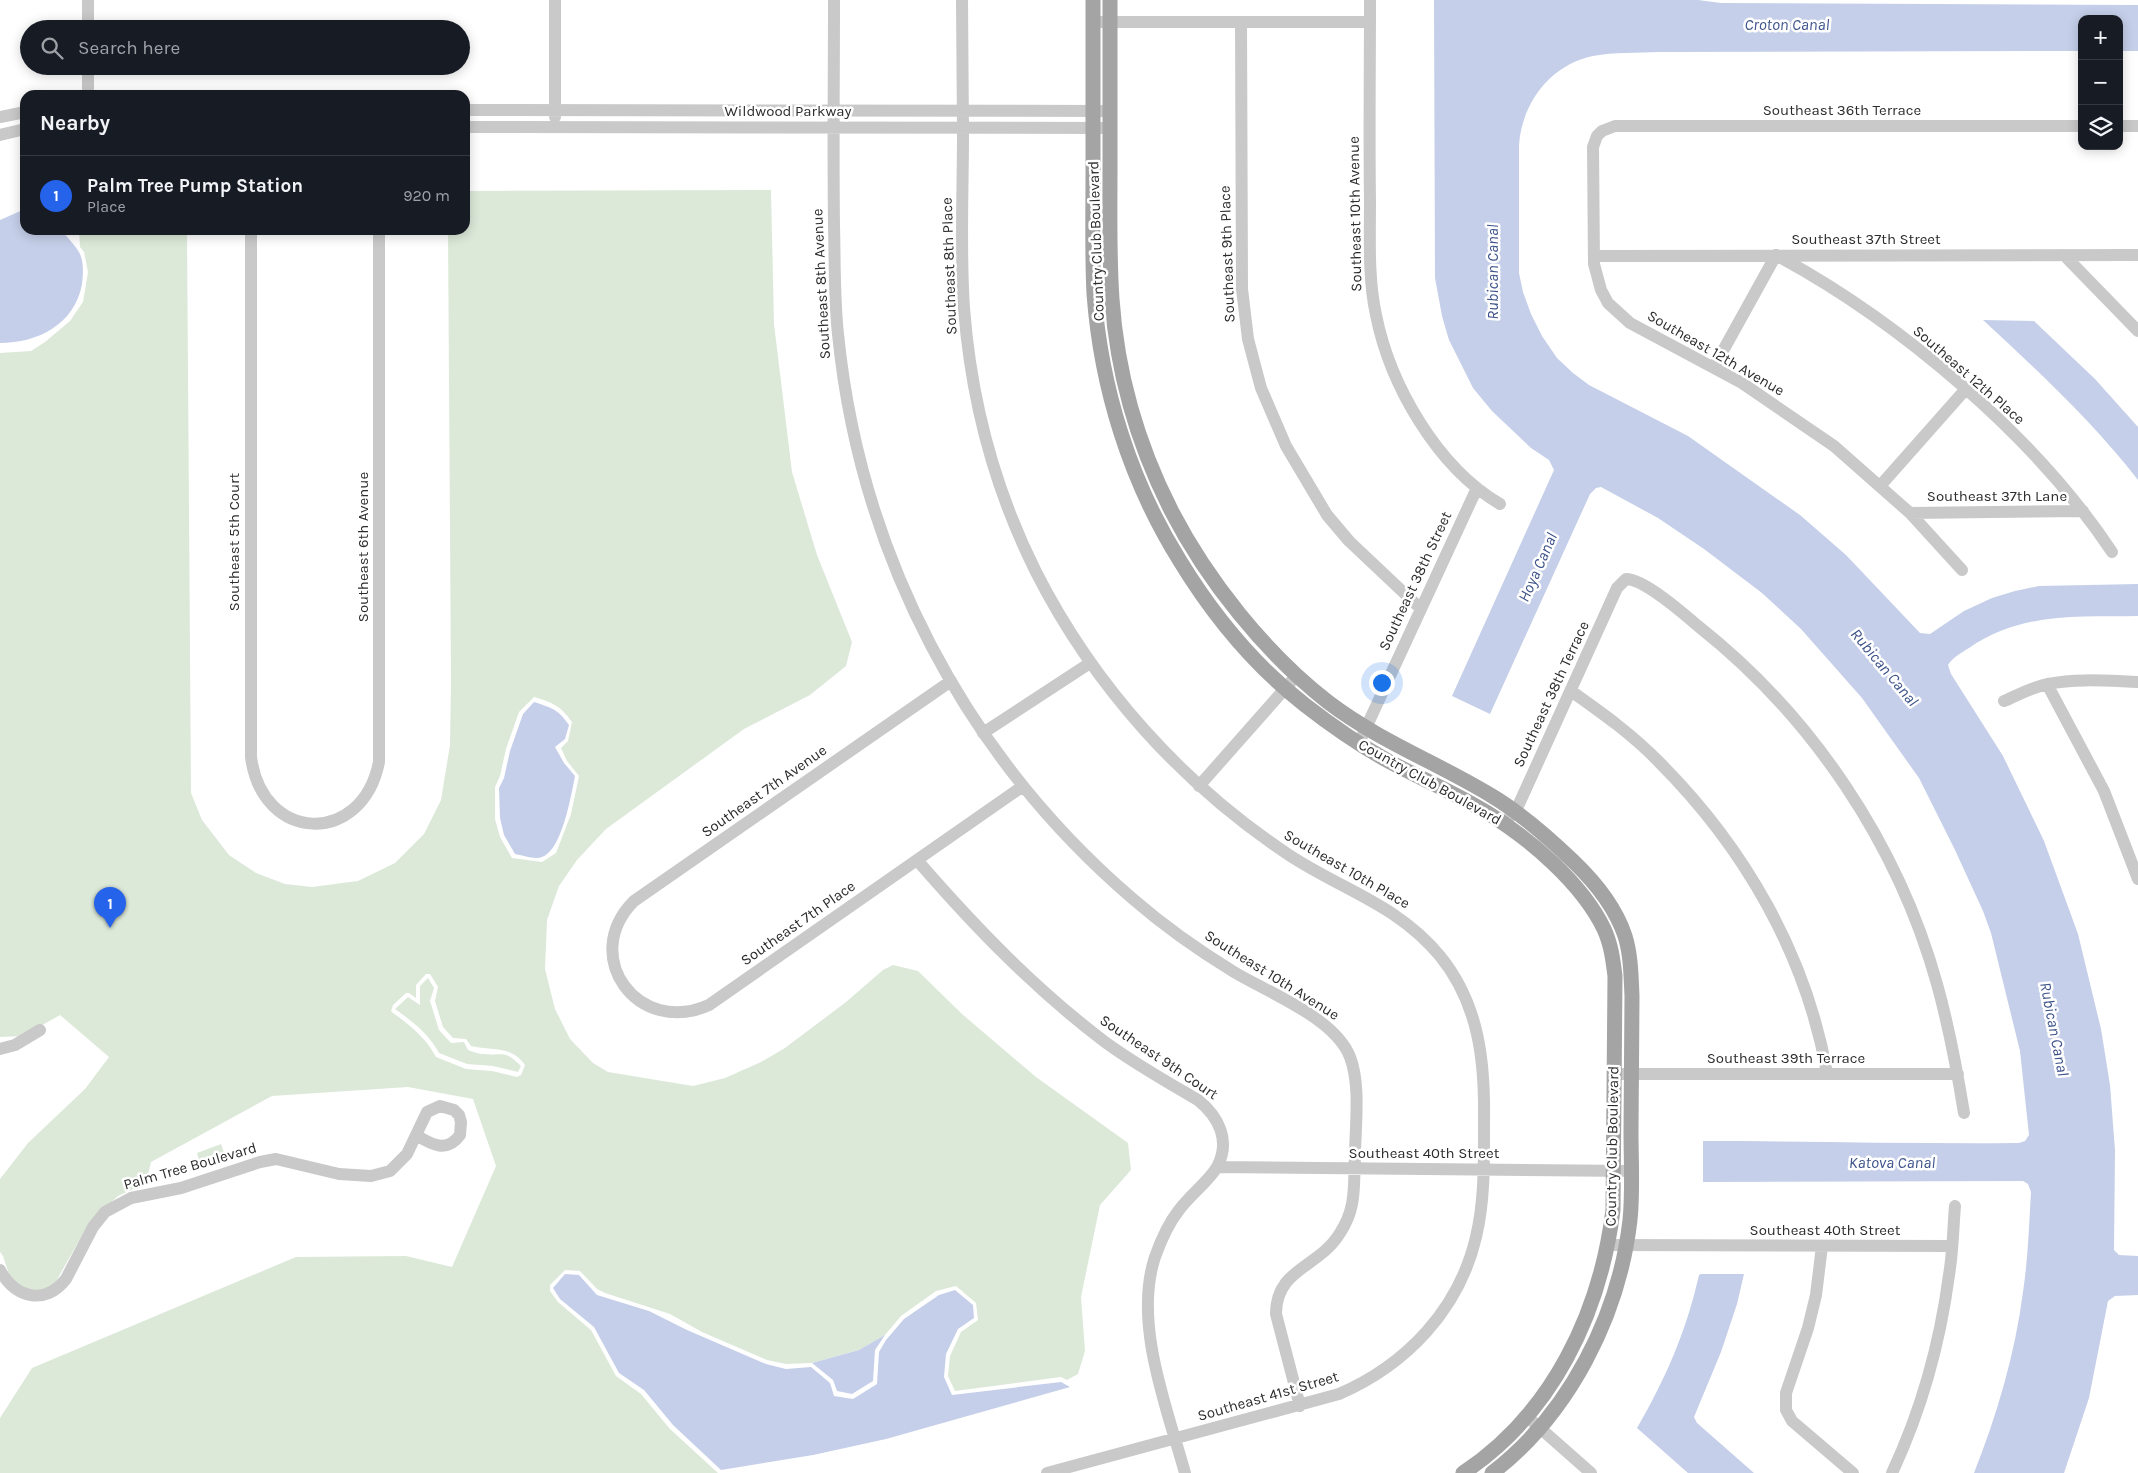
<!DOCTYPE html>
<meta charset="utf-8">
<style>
body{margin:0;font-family:Karla,sans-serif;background:#242831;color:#f1f3f6}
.controls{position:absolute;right:15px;top:15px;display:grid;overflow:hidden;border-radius:10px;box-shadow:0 2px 12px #0003}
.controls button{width:45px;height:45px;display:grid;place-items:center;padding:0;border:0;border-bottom:1px solid #363941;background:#171b24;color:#f1f3f6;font:25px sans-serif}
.you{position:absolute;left:1381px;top:682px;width:18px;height:18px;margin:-12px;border:4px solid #fff;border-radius:50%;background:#1a73e8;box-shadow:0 0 0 8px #1a73e833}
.badge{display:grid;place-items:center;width:32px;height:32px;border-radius:50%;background:#2563eb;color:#fff;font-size:16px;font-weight:700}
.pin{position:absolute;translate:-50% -41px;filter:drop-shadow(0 1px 2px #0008)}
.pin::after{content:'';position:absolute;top:26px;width:18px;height:15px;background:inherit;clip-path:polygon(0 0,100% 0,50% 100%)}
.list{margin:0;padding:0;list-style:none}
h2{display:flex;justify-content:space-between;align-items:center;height:65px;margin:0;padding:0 20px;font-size:21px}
h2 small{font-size:16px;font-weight:400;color:#9ea1a6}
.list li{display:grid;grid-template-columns:32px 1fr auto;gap:15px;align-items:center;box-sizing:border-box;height:80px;padding:0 20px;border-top:1px solid #363941}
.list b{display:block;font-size:19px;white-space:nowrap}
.list p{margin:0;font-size:16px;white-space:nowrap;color:#9ea1a6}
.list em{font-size:16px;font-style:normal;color:#9ea1a6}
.icon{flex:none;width:28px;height:28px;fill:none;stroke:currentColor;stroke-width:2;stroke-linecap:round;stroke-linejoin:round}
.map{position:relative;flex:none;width:2138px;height:1473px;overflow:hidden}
.search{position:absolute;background:#171b24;box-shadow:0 2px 12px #0003;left:20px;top:20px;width:450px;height:55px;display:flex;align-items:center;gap:12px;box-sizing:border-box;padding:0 18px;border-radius:28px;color:#9ea1a6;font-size:19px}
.panel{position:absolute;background:#171b24;box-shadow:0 2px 12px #0003;left:20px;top:90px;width:450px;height:145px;border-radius:15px}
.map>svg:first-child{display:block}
.green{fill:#dce9d9;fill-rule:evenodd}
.water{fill:#c5cfe9}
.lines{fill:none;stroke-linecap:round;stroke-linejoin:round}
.minor{stroke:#c9c9c9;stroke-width:12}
.major{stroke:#a4a4a4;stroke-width:15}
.labels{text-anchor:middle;stroke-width:5;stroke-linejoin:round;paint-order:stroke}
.street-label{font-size:15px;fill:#2c2c2c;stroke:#fff}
.water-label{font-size:16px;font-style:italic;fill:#3d538a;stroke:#fff}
</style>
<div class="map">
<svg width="2138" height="1473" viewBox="0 0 2138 1473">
<rect width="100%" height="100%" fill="#fff"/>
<path class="green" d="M771,190L774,324L792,472L817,555L852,642L846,666L810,695L744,729L606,829L577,860L559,886L547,920L545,969L555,1009L570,1039L593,1063L608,1072L693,1086L725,1078L761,1062L785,1048L846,1002L883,970L893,965L918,971L962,1014L1036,1077L1128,1143L1131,1170L1100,1205L1081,1297L1085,1351L1078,1374L1067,1380L1061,1377L955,1391L948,1376L950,1356L961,1332L978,1320L976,1303L956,1286L936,1291L901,1316L885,1335L859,1350L812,1363L786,1364L767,1360L702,1332L670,1314L605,1293L597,1289L580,1271L565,1270L550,1285V1291L558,1302L591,1330L616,1376L641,1394L670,1429L718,1473H0V1418L32,1368L296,1257L406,1256L452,1267L496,1166L473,1099L408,1087L272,1096L151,1162L146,1183L118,1196L89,1223L54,1285L33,1293L12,1283L3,1256L0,1252V1179L28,1143L85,1089L109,1057L60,1015L23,1036L0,1037V353L31,351L45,342L70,321L83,302L88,272L84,252L80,247L79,230H187L191,793L202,820L229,855L256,873L285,884L312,887L358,881L395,863L424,834L441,800L450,745L451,682L448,230H465V191ZM534,697C553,703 560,705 572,722L568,741L561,748L567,761L579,776L571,814L556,853L542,862L512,858L500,837L495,819V787L500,776L506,749L519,712ZM426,974H430L438,987L435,1001L443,1027L453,1038L466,1039L471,1046C491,1051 511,1045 525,1065L521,1075L517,1077L492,1071L466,1069L436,1057C426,1038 410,1025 393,1013L391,1011L393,1005L406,993H409L416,998V985Z
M428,978L434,988L430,1001L439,1030L451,1043L464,1042L468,1050C473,1052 479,1054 484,1054C504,1056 504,1049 521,1066L518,1072L493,1066L467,1064L439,1053C429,1034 412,1021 395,1009L408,997L420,1005V986Z
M221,1144L225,1155L200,1164L197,1153Z"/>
<path class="water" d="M1434,0H1698L1721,3L2138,5V51H2119V19H2082V51L1659,52C1637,53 1614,52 1593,56C1550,65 1522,103 1519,145V273L1523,292L1531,314L1542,336L1557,358L1573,373L1589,385L1688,436L1800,515L1846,555L1920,633L1930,634L1964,611L1992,598L2015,591L2039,586L2138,584V616C2077,617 2021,612 1969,648C1961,653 1953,657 1948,665L1951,674L2003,756L2044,841L2078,934L2101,1029L2110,1085L2115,1150L2114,1250L2119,1255L2138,1256V1295L2115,1296L2108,1301L2089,1398L2064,1473H1974C1997,1415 2015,1354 2023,1292C2028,1259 2029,1225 2031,1192L2028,1184L2023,1181L1703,1182V1141C1809,1141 1914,1144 2019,1143L2025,1141L2029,1135L2020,1051L1991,933L1983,911L1955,850L1919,778L1862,698L1801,629L1762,593L1704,549L1658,518L1601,487L1596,488L1590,494L1490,714L1452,696L1554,470L1549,460L1531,448L1492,411L1473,388L1449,340L1442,316L1435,278Z
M25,209V230H61C67,237 76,246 80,254C84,263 83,275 82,284C75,324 38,343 0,343V220Z
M1983,320L2034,321L2095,379L2138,427V480C2092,421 2038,371 1983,320Z
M534,702C552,708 558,709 569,725L565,739L555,747L564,763L575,776C571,796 562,850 542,857C535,860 522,855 515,854L504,835L500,818L499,788L504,778L510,751L523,714Z
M565,1274L579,1275L597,1295L649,1311L687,1330L766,1364L786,1369L811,1367L830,1383L834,1396L853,1399L877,1384L879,1352L886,1340L904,1319L939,1295L955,1290L973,1305L974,1318L958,1329L946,1354L944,1377L952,1395L1061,1382L1070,1387L886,1439L813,1455L721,1470L673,1425L644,1390L619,1373L594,1327L560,1299L553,1288Z
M1701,1274H1744L1737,1304L1721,1352L1694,1417L1697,1423L1754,1473H1688L1637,1428C1666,1378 1686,1332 1699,1275Z
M885,1335L875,1350L873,1381L852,1394L837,1391L833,1380L812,1363L859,1350Z"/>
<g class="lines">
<path class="minor" d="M88,0V29
M834,0C834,75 833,150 834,225C835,262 834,298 838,334C860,554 965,755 1133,899C1164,926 1198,950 1234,972C1269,993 1335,1018 1350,1057C1361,1085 1355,1128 1355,1158C1354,1173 1355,1189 1352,1204C1350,1214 1346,1224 1340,1233C1319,1268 1276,1268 1276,1314L1300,1406
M962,0C962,44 963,89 963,133C963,192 960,250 964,308C971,400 995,490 1036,572C1094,686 1182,784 1289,855C1342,890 1397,904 1440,956C1479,1004 1485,1061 1484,1121C1484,1159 1485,1200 1476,1237C1459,1310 1406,1365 1339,1394L1047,1473
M1370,0C1370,67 1369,134 1370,201C1370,239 1368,278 1376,315C1390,385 1437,467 1500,504
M1100,22H1370
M1241,22L1242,289L1248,339L1261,388L1286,446L1327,515L1349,541L1420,608
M88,66V95
M465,110L1110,111
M0,117L25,112
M555,117V0
M2119,126H2138
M465,127L1110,128
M0,135L25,129
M251,230V757C262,843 362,847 379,762V230
M2064,255L2138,331
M1594,256L2138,255
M1714,367L1776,255C1899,321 2035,436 2112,552
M1880,486L1965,390
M1910,513L2083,511
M1962,570L1910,513L1834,446L1742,383L1630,323L1608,303L1601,290L1594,264L1593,147L1597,136L1602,131L1615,126H2082
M951,681L634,901C579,956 638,1037 709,1005L1023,786
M2047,684L2104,791L2138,879
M1571,691C1602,713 1633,735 1659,762C1744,847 1806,954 1827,1073
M2004,701C2018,695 2032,687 2048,684C2077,678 2109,681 2138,682
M983,733L1090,663
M1359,743L1477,488
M1199,786L1297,675
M1509,818L1519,804L1617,588L1626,579C1644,579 1683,613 1698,626C1812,716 1898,844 1937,984C1949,1027 1957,1070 1964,1113
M917,860C975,927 1035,989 1105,1042C1135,1064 1167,1082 1198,1100C1219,1117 1231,1141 1217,1167C1209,1181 1190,1195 1179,1210C1168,1224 1161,1240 1155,1257C1133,1323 1167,1408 1185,1473
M0,1049L15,1045L40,1030
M1614,1074H1958
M1217,1167L1631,1171
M1608,1245L1952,1246
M1822,1246L1816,1295L1808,1328L1786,1393V1410L1792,1421L1853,1473
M0,1270C15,1298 45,1306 66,1279L93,1227L105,1212L131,1198L181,1188L260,1162L276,1159L339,1174L371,1176L390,1171L407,1154L427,1112L440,1106L454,1110L459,1115L461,1122L460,1135C447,1153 432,1145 416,1135
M1532,1421L1591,1473
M1892,1473C1921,1411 1940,1343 1949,1275C1953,1252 1953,1229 1955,1206"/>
<path class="major" d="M1093,0C1093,58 1093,116 1093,174C1093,214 1092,255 1094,294C1101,388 1130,481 1180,561C1213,615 1255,666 1305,705C1332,726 1361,746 1390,762C1422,779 1455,793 1486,812C1529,838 1582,883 1604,929C1611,944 1613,960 1615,976L1613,1210C1600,1314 1552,1414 1463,1473
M1110,0C1110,57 1110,114 1110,171C1110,214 1109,257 1112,299C1117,372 1138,445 1171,510C1207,580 1265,653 1328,702C1379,741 1438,763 1492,796C1522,814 1548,837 1573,861C1595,882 1615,906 1625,936C1631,955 1631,976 1632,996C1632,1041 1631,1087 1631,1132C1631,1161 1633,1191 1630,1220C1619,1316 1569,1414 1492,1473"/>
</g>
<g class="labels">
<g class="street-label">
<text x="1842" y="115">Southeast 36th Terrace</text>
<text x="788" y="116">Wildwood Parkway</text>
<text transform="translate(1355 214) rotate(-91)" y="5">Southeast 10th Avenue</text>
<text x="1866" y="244">Southeast 37th Street</text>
<text transform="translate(1096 241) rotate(-92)" y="5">Country Club Boulevard</text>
<text transform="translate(1227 254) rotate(-92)" y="5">Southeast 9th Place</text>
<text transform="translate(949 266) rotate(-92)" y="5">Southeast 8th Place</text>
<text transform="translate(821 284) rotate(-93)" y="5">Southeast 8th Avenue</text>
<text transform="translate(1716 353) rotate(30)" y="5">Southeast 12th Avenue</text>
<text transform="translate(1969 375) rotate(41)" y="5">Southeast 12th Place</text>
<text x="1997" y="501">Southeast 37th Lane</text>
<text transform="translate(234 542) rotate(-90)" y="5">Southeast 5th Court</text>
<text transform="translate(363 547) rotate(-90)" y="5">Southeast 6th Avenue</text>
<text transform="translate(1415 581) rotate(-65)" y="5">Southeast 38th Street</text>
<text transform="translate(1551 694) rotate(-65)" y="5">Southeast 38th Terrace</text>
<text transform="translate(1430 782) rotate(29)" y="5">Country Club Boulevard</text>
<text transform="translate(764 791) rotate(-35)" y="5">Southeast 7th Avenue</text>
<text transform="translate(1347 869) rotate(30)" y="5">Southeast 10th Place</text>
<text transform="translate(798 923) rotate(-35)" y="5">Southeast 7th Place</text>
<text transform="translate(1272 975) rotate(32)" y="5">Southeast 10th Avenue</text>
<text transform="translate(1159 1057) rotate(34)" y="5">Southeast 9th Court</text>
<text x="1786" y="1063">Southeast 39th Terrace</text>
<text transform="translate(1612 1146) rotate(-89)" y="5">Country Club Boulevard</text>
<text x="1424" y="1158">Southeast 40th Street</text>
<text transform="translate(190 1166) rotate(-16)" y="5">Palm Tree Boulevard</text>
<text x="1825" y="1235">Southeast 40th Street</text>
<text transform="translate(1268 1396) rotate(-16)" y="5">Southeast 41st Street</text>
</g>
<g class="water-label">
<text x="1787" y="30">Croton Canal</text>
<text transform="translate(1492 272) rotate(-90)" y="6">Rubican Canal</text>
<text transform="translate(1537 567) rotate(-66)" y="6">Hoya Canal</text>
<text transform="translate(1885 667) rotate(50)" y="6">Rubican Canal</text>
<text transform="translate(2055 1029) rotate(79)" y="6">Rubican Canal</text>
<text x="1892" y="1168">Katova Canal</text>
</g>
</g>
</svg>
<div class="controls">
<button>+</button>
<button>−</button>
<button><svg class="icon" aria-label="layers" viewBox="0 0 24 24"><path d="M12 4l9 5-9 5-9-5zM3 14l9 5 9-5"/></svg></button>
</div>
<div class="you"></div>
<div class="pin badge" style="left:110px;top:928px">1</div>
<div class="search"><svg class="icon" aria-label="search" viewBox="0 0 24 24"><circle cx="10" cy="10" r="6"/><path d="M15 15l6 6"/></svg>Search here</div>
<section class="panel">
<h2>Nearby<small></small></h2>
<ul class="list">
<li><span class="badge">1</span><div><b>Palm Tree Pump Station</b><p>Place</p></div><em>920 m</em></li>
</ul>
</section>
</div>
